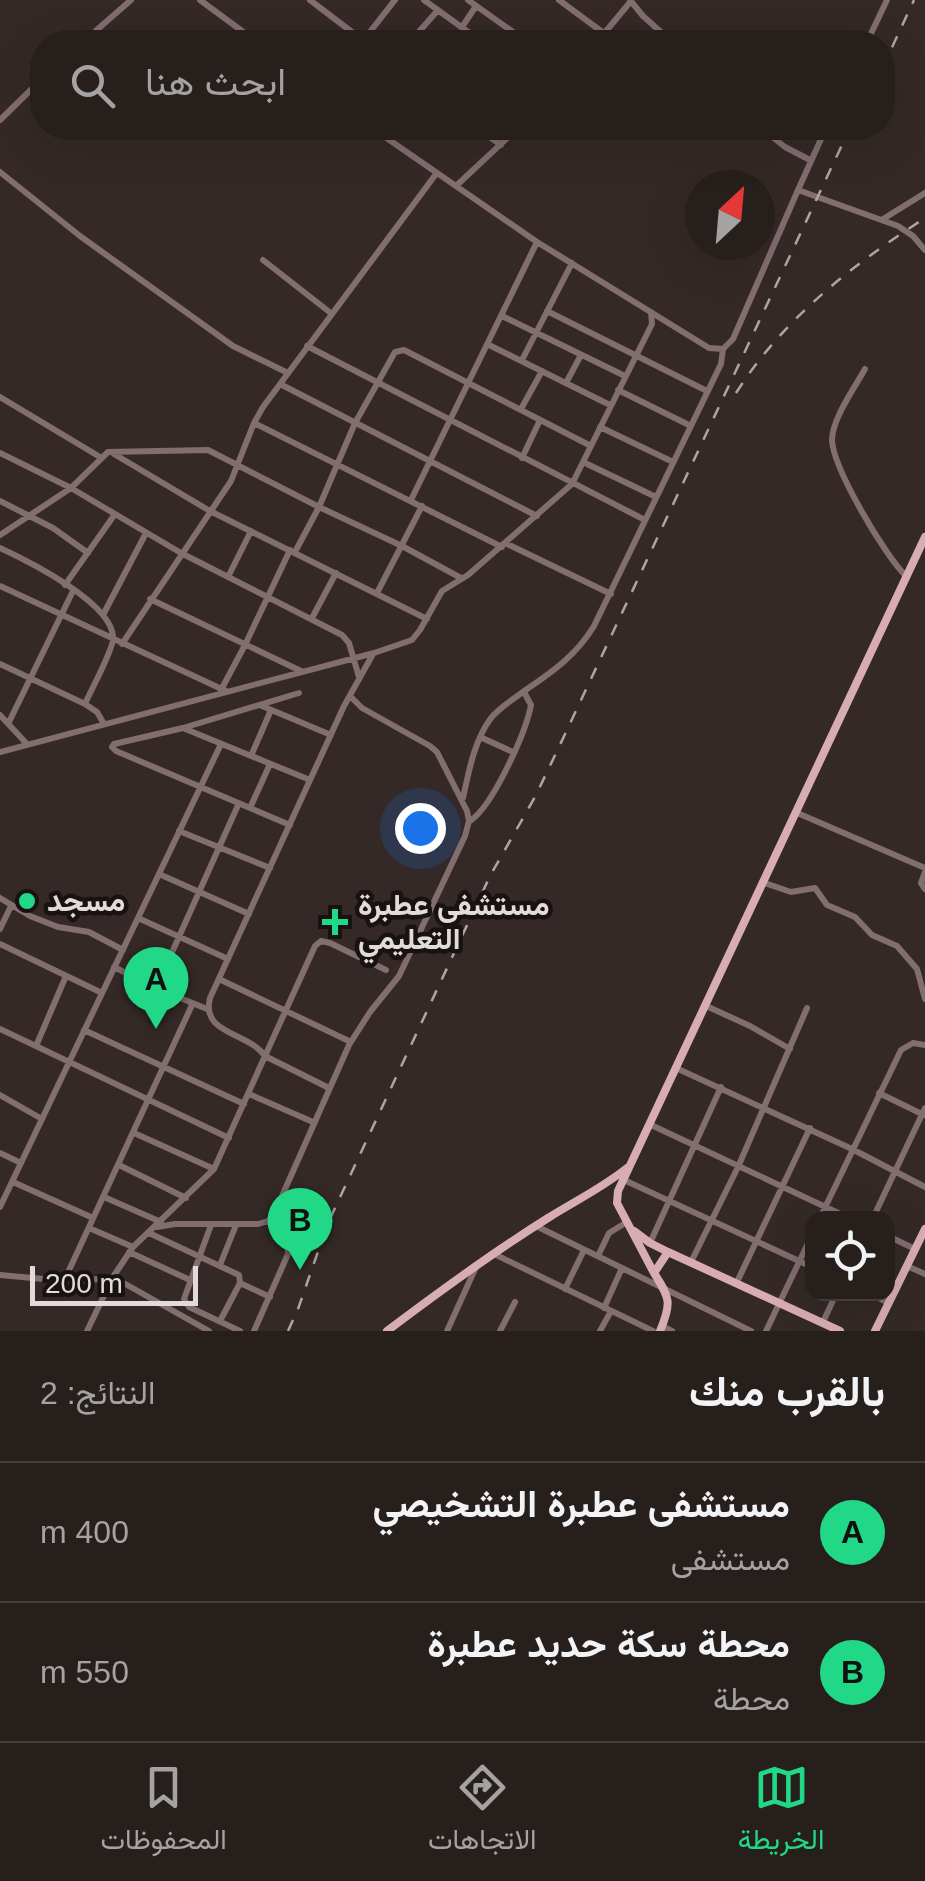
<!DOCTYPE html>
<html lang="ar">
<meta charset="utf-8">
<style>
body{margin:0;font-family:Helvetica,Vazirmatn,sans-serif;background:#2f2725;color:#f1f3f6;direction:rtl}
.controls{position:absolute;right:30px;bottom:30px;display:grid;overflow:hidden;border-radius:20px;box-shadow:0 10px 40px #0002}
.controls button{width:90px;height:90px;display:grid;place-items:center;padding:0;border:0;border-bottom:2px solid #433d3b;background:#271f1c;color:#f1f3f6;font:50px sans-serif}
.compass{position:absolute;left:685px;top:170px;width:90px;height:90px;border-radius:50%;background:#271f1c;box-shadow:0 10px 40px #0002;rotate:26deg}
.scale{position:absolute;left:30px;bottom:25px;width:168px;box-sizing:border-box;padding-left:10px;border:5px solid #e3dbd9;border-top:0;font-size:28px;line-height:35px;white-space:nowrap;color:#e3dbd9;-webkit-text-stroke:8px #181312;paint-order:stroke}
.you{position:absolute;left:420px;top:828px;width:35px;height:35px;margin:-25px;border:8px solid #fff;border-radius:50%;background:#1a73e8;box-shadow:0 0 0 15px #1a73e833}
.badge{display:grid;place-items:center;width:65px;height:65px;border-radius:50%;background:#21d887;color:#111;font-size:32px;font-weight:700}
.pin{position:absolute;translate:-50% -82px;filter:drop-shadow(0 2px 5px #0008)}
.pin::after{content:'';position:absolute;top:52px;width:35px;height:30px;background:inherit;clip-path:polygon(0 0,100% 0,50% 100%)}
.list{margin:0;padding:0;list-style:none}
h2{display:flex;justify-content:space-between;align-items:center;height:130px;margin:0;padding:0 40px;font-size:42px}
h2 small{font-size:32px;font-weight:400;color:#a4a2a3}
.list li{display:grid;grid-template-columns:65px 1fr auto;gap:30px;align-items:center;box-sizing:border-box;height:140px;padding:0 40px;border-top:2px solid #433d3b}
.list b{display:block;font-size:38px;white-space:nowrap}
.list p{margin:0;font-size:32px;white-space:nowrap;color:#a4a2a3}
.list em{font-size:32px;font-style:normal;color:#a4a2a3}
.icon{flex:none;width:55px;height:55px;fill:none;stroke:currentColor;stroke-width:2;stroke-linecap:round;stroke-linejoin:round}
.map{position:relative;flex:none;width:925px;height:1331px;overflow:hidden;direction:ltr}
.search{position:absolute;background:#271f1c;box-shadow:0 10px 40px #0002;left:30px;right:30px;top:30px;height:110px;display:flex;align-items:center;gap:25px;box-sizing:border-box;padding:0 35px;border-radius:40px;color:#a4a2a3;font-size:38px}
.sheet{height:410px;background:#271f1c}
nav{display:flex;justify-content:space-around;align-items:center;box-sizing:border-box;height:140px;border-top:2px solid #433d3b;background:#271f1c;font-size:28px;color:#a4a2a3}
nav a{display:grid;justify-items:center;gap:5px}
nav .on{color:#21d887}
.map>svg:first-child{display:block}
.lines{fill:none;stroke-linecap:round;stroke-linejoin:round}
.minor{stroke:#826d6f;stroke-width:6}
.major{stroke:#d8adb1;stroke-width:8}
.rail{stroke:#aea5a3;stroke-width:2.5;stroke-dasharray:12 12;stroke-linecap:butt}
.poi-dot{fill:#21d887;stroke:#181312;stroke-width:4}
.labels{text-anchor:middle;stroke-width:9;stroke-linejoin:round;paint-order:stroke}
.poi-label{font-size:30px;font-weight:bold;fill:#e3dbd9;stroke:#181312;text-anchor:start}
</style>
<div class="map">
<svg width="925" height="1331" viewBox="0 0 925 1331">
<rect width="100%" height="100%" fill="#342926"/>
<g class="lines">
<path class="minor" d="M200,0L257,42
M310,0L365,42
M424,0L482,42
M468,0L527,42
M559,0L605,34
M630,0L643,16L672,42
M462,27L476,6
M83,42L131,0
M362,42L395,0
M410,42L438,10
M503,42L511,31
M597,42L631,1
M867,42L887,0
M0,120L42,79
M372,128L537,242L709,348L723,349L733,339L798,190L898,226L913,236L925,250
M477,128L501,145
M761,128L785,147L810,160
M0,172L80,236L233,346L288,373
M456,186L518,128
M798,190L826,128
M883,219L925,193
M263,260L332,314
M547,311L707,391
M502,316L625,376
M489,345L610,405
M307,346L645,520
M522,360L572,263
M865,369C855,387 832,419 832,440C833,468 885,556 906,576
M566,383L581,355
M280,384L537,516
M618,390L691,426
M0,397L100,457
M521,409L542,371
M254,423L502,547
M600,427L673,462
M0,453L71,488L181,553L342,635L349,643L359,677
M114,454L210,511L427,619
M522,458L540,420
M583,462L656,497
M411,500L537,242
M0,501L53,528L88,553
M0,535L71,488L108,452L208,450L319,507L402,546L461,578
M505,543L611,594
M0,548C28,561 115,604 113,639C113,650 91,690 85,704
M295,552L319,507L355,423L395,352L404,350L591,446
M228,577L251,531
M65,585L115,514
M0,586L226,691
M377,593L422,506
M150,599L301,671
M104,613L146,533
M312,618L336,573
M122,644L231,481L254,423L263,407L436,174
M0,664L85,704L97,712L104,724
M221,690L245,645L290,550
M262,706L331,735
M0,715L27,744
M9,722L73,591
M183,728L310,780
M480,737L513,752
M112,747L114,744L183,728L299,693
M112,747L116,751L290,825
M0,752L374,653L412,640L420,630L442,591L468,575L572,484L652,324L651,312
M251,756L271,710
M463,798C469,771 474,741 491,718C501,706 515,698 527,689C554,671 577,654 594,626L721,364L723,349
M250,808L270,764
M795,812L925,868
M470,821C493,806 526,732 531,705L524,692
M179,831L270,868
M925,872L921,883L925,889
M159,874L249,914
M762,882L791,892L815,888L827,905L855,917L872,935L897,946L917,969L925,999
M0,898L30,916L58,927L89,932L123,950
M138,918L228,959
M0,929L11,906
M0,944L102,993
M114,967L156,988L207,1009
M219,979L351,1042
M156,988L239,803
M704,1005L750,1026L790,1049
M0,1029L229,1138
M84,1030L244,1104
M36,1046L66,976
M676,1068L852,1149L925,1187
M329,1088L265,1056L315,946L321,941L330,943L386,970
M879,1093L924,1115
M249,1094L313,1122
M0,1095L42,1119
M649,1124L849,1218
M134,1133L214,1169
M0,1153L21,1163
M119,1165L186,1198
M624,1180L812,1267
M13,1182L93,1218
M104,1197L161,1222
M0,1207L221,744
M820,1218L901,1050L913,1043L925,1045
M873,1218L925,1108
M211,1225L184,1299L189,1307L240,1331
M536,1226L751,1331
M157,1227L175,1224H258L268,1221L274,1214L349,1045L370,1012L399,976L465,836L469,821L467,811L437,752L430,746L362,708L350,696
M89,1228L133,1247
M149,1233L239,1275L240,1283L220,1321
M888,1236L915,1249
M650,1243L721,1087
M129,1252L190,1280
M494,1254L653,1331
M598,1256L609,1233L627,1222
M691,1262L738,1167L807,1008
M220,1265L236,1225
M907,1266L925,1274
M0,1275L76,1282L113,1277L209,1331
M64,1281L192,1005
M737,1282L810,1128
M240,1283L270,1297
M565,1289L584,1250
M870,1294L889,1303
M604,1308L622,1268
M823,1322L836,1294
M662,1326L672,1331
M87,1331L113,1277L133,1247L214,1169L265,1056C247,1031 201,1035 210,998L344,706L373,654
M254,1331L288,1254L287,1242L268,1221
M447,1331L476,1267
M500,1331L515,1302
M600,1331L611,1311
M766,1331L812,1235"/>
<path class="major" d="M634,1231L650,1243L668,1252
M654,1273L617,1203L618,1191L925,537
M387,1331C440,1291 492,1253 548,1218C575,1201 602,1188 627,1168
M660,1331C672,1303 670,1298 654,1273L668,1252L840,1331
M875,1331L925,1229"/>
<path class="rail" d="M882,69L914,0
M736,393C783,319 852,265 925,218
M288,1331L298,1309L328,1223L490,876L535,797L558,749L850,128"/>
</g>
<g class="poi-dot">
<circle cx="27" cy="901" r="10"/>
<path d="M330 907h10v10h10v10h-10v10h-10v-10h-10v-10h10z"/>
</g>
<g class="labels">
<g class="poi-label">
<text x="47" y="911">مسجد</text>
<text x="358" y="915">مستشفى عطبرة<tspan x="358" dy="34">التعليمي</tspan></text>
</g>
</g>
</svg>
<div class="controls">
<button><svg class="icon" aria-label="locate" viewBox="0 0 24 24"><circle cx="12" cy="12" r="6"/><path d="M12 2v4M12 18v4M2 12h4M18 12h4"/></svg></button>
</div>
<svg class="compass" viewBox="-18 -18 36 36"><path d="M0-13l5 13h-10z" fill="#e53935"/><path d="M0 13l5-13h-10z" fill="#a4a2a3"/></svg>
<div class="scale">200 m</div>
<div class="you"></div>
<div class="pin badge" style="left:156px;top:1029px">A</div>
<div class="pin badge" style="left:300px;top:1270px">B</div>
<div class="search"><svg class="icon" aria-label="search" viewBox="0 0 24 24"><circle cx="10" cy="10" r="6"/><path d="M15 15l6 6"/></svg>ابحث هنا</div>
</div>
<section class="sheet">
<h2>بالقرب منك<small>النتائج: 2</small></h2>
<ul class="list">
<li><span class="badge">A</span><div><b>مستشفى عطبرة التشخيصي</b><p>مستشفى</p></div><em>400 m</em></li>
<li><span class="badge">B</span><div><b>محطة سكة حديد عطبرة</b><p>محطة</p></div><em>550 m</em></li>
</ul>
</section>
<nav>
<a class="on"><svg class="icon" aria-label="map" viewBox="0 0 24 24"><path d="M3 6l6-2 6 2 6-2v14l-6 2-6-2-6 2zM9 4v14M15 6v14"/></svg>الخريطة</a>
<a><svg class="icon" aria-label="directions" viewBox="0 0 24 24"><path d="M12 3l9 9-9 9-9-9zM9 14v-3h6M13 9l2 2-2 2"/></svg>الاتجاهات</a>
<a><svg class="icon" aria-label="saved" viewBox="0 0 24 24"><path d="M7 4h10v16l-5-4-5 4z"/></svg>المحفوظات</a>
</nav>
